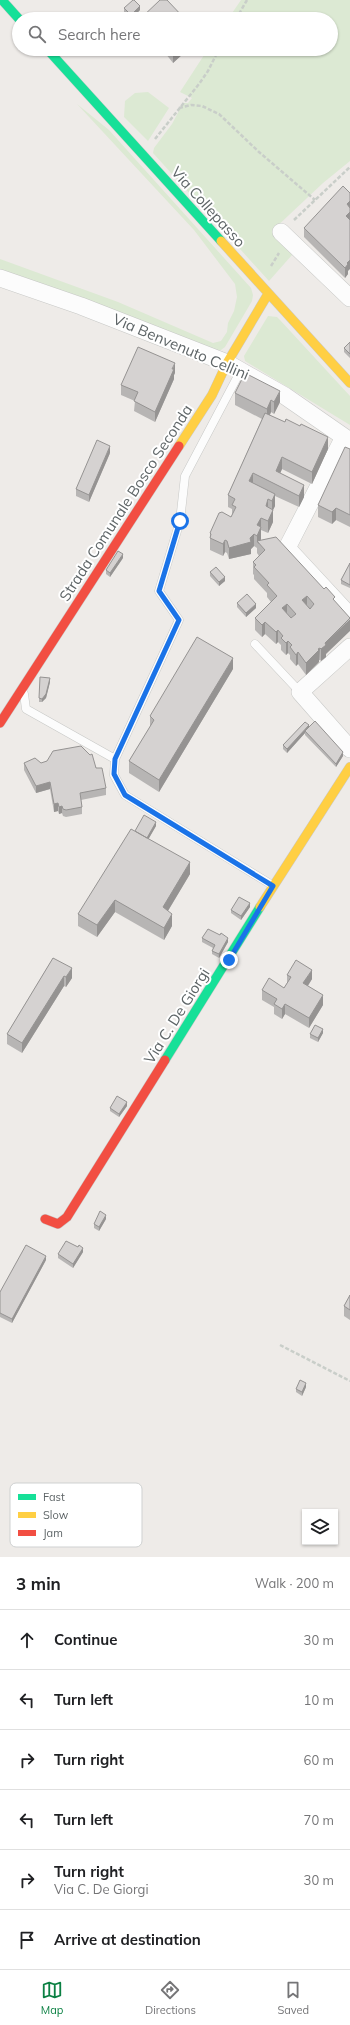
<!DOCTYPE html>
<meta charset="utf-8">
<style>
body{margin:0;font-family:Mulish,sans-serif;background:#f6f6f6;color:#202124}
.controls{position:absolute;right:12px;bottom:12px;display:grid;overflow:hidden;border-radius:0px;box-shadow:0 1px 3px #0004}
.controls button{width:36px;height:36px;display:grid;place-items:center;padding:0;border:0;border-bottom:1px solid #e0e0e0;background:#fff;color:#202124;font:20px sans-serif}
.stop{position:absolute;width:12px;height:12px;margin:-9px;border:3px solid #1a73e8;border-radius:50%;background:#fff}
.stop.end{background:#1a73e8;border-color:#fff;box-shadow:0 1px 4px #0008}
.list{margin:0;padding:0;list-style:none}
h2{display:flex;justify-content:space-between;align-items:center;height:52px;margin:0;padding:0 16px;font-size:17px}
h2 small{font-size:13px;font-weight:400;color:#757577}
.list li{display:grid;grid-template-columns:26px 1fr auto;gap:12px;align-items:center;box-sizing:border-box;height:60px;padding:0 16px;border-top:1px solid #e0e0e0}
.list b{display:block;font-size:15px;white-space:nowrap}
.list p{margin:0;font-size:13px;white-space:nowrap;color:#757577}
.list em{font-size:13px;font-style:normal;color:#757577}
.icon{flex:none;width:22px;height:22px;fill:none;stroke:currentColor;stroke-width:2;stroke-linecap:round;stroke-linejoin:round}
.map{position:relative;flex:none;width:350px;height:1557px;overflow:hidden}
.search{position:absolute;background:#fff;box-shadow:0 1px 3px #0004;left:12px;right:12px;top:12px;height:44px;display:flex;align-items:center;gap:10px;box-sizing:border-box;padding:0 14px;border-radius:22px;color:#757577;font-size:15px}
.sheet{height:412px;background:#fff}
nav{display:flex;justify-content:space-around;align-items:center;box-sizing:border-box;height:56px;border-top:1px solid #e0e0e0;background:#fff;font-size:11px;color:#757577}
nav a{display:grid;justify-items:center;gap:2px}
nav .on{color:#0b8043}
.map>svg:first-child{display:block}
.green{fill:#dce9d3}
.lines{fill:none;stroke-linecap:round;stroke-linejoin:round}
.lane-casing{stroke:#c7c8c6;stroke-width:9}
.street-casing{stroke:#c7c8c6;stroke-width:18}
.fast-casing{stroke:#cac9c8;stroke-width:10}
.slow-casing{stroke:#cac9c8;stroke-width:10}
.jam-casing{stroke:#cac9c8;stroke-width:10}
.path{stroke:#c9cec9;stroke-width:2.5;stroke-dasharray:4 2;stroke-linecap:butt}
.lane{stroke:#fcfcfc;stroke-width:8}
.street{stroke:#fcfcfc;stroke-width:17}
.fast{stroke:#16e098;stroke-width:9}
.slow{stroke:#ffcf43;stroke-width:9}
.jam{stroke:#f24e42;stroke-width:9}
.wall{fill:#b7b5b4}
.shaded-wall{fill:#959392}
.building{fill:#d5d2d1;stroke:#959392;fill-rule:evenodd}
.route{stroke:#1a73e8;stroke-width:5}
.labels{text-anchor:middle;stroke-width:4;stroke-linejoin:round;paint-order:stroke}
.street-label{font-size:15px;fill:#5e6567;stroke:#fff}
.key{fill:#fff;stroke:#cfd1d1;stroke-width:1}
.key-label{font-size:11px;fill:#5e6567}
</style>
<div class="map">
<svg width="350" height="1557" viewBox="0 0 350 1557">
<rect width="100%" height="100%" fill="#eeebe8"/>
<path class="green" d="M241,0H350V161L323,183L272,231L292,255L269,281L153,153L154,148L172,124L183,103H188L192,98L180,92L208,49H331V19H228Z
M148,92L169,108L148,141L124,117L125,101L135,93Z
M77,104L109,130L251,288L253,295L252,301L225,347L221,350H215L0,271V259L118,302L213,343L221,341L227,332L228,323L234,311L237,297L235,284L194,230Z
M268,316L277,317L280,320L350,396V425L245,361L244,356Z"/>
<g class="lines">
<g class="lane-casing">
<path id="lane" d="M241,370L185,476L180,521L159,591L179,620L115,759L114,775L125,795L272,885
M255,644L300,692
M24,694L26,709L115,759"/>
</g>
<g class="street-casing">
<path id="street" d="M281,232L350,298
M0,278L81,306L227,363L285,396L350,441
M344,437L287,548L350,616
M350,647L300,692L350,749"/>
</g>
<g class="fast-casing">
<path id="fast" d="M2,0L19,19
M47,49L221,241
M165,1060L260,907"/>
</g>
<g class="slow-casing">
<path id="slow" d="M221,241L350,383
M179,446L212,395L227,363L268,294
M260,907L350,767"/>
</g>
<g class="jam-casing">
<path id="jam" d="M0,723L179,446
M45,1219L58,1224L67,1217L165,1060"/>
</g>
<path class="path" d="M236,19L247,0
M179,108L191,105L202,106L219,114L259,152L315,200
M155,139L199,84L208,71L219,49
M294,220L350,167
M271,266L279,253
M280,1345L350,1381"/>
<use href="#lane" class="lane"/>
<use href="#street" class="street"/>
<use href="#fast" class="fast"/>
<use href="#slow" class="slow"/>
<use href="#jam" class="jam"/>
</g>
<path class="wall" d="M124,8L140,10L131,19L124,12Z
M154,49H193L186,55L184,53L173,63L162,49L159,52Z
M304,228L348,271V274L345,278L304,237Z
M350,342V358L344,352V348Z
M175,373L174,375V379L155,422L134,411L135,401L121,395V385Z
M235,393L280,402L274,414L271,412L270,415L328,449L312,484L282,469L280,473L304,497L299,507L275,496V506L273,510V522L268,533L261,530V541L324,589L326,657L321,661L320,660H319V662L306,675L298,664L296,666L290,659V655L288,653L286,655L281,650V645L278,642L276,644L265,634L262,637L255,630V618L271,602L267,597V593L254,579V575L253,574V562L259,556L257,553V548L254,546L251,549V554L229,559L227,553L225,552L223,556L210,550V533L231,517L232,515V509L228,507V495L262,419L235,405Z
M350,449V527L336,520L332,524L318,517V505Z
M110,453L89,502L76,496V489Z
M123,558L110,577L106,574V570Z
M350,563V588L341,584V580Z
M210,572L225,581L219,586L210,576Z
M237,603L256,608L246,617L237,607Z
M233,669L159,792L129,773V761L150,727V716Z
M50,682L46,698L42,702H39V698Z
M309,728L343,756L336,767L305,735V733L287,753L283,749V745Z
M90,755L106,788V795L81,800L82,807V814L66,817L63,816L62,813L59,814L58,811L54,812L50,789L36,793L24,770V763H41Z
M156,826L148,839L190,874L168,911L172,926L164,940L115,912L97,937L78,926V914L135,831Z
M250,907L241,920L231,913V910Z
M202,938L228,942L219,958L212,954V951L213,948L202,942Z
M53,958L72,978L66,987L64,986L22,1053L7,1044V1034Z
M287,975L312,979L308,986L323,1005L309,1028L285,1014L282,1019L274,1014V1007L262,1000V990L284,988L287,983Z
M323,1033L318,1042L310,1038V1034Z
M127,1106L119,1117L110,1111V1108Z
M106,1219L99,1231L94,1228V1224Z
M83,1252L73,1268L58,1258V1254Z
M46,1260L12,1323L0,1317V1292Z
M350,1295V1320L344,1316V1306Z
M306,1387L302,1396L296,1392V1389Z"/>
<path class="shaded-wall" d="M140,6V10L131,19V15Z
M159,49H162L159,52Z
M181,49H184V53L173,63V56Z
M186,49H193L186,55Z
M350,201V211L347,204Z
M350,212V222L346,216Z
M350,260V269L348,271V274L345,278V268L347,263Z
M175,363V373L174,375V379L155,422V412Z
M280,391V402L274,414V402Z
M271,400V412L267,421V409Z
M328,437V449L312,484V472Z
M110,446V453L89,502V495Z
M282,457V469L276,483V471Z
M253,473V485L249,481Z
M304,485V497L299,507V496Z
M275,494V506L273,510V522L268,533V521L272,512V501Z
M268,499V510L266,506Z
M336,508V520L332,524V512Z
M261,518V539L259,544L257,542V525Z
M254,534V546L251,549V554L229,559V548L250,538Z
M225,540V552L223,556V544Z
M123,554V558L110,577V573Z
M225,577V581L219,586V582Z
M307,596V608L302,600Z
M256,604V608L246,617V613Z
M287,604V616L282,608Z
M350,619V631L326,654V657L321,661V649L325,643Z
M265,622V634L262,637V625Z
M278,630V642L276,644V632Z
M288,641V653L286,655V643Z
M320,648L319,662L306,675V663Z
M298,652V664L296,666V655Z
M233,658V669L159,792V780Z
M50,678V682L46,698L42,702V699Z
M309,725V729L305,731V733L287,753V749Z
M343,752V756L336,767V764Z
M50,782V789L36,793V786Z
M58,803V811L54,812V804Z
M62,806V813L59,814V807Z
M156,822V826L144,847V843Z
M190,862V874L163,919V907Z
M115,900V912L97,937V925Z
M250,903V907L241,920V916Z
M172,914V926L164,940V928Z
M228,938V942L219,958V954Z
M72,968V978L66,987V977Z
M312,970V979L303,993V983Z
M64,976V986L22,1053V1043Z
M323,995V1005L309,1028V1018Z
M285,1004V1014L282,1019V1009Z
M323,1029V1033L318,1042V1038Z
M127,1102V1106L119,1117V1114Z
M106,1215V1219L99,1231V1227Z
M83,1248V1252L73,1268V1264Z
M46,1256V1260L12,1323V1319Z
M306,1383V1387L302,1396V1392Z"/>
<path class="building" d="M133,0H134L140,6L131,15L124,8Z
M160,0H167L185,19H140Z
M168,49H181L173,56Z
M343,186L350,193V201L347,204L350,208V212L346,216L350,220V260L347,263L348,264L345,268L304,228Z
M350,342V354L344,348Z
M138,347L175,363L172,369H174L155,412L134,401L138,392L121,385Z
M245,373L280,391L274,402L271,400L267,409L235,393Z
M265,413L285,422L286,419L300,426L301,424L328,437L312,472L282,457L276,471L304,485L299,496L253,473L249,481L275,494L272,501L268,499L266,506L273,510L268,521L261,518L257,525L261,527L257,536L254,534L250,538L251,542L229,548L227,541L225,540L223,544L210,538L211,534L210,533L219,513L222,512L231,517L236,507L232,505L235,499L228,495Z
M97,440L110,446L89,495L76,489Z
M345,447L350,449V515L336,508L332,512L318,505Z
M276,537L324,589L326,587L335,597L333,599L350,618L325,643L326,645L321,649L320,648L318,649L319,650L306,663L298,652L296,655L290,647L292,645L288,641L286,643L281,638L283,636L278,630L276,632L265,622L262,625L255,618L277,596L267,585L269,583L254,567L256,565L253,562L265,550L257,541ZM307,596L314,604L310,609L302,600ZM287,604L296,614L291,618L282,608Z
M118,551L123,554L110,573L106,570Z
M350,563V585L341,580Z
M216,567L225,577L219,582L210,572Z
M247,594L256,604L246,613L237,603Z
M197,637L233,658L159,780L129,761L154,720L150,716Z
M40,677L50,678L46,694L42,699L39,698Z
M315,721L343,752L336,764L305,731Z
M305,722L309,725L287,749L283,745Z
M81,746L90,755L92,754L96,768H102L106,788L80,793L82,807L66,810L63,809L62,806L59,807L58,803L54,804L50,782L36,786L24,763L35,758L41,763L47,761L53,751Z
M144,815L156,822L147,838L135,831Z
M131,829L190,862L163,907L172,914L164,928L115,900L97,925L78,914Z
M239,897L250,903L241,916L231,910Z
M208,929L220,935L221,933L228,938L219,954L212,951L215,945L202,938Z
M53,958L72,968L66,977L64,976L22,1043L7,1034Z
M296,960L312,970L303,983L323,995L309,1018L285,1004L282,1009L274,1004L277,999L262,990L269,978L284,988L291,977L287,975Z
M315,1025L323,1029L318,1038L310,1034Z
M117,1096L127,1102L119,1114L110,1108Z
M100,1211L106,1215L99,1227L94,1224Z
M66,1241L78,1247L79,1245L83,1248L73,1264L58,1254Z
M26,1245L46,1256L12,1319L0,1313V1292Z
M350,1295V1310L344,1306Z
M300,1380L306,1383L302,1392L296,1389Z"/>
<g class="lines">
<path class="route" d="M180,521L159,591L179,620L115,759L114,774L125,795L273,886L229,960"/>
</g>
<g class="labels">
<g class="street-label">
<text transform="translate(208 207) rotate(48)" y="5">Via Collepasso</text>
<text transform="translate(181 347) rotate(23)" y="5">Via Benvenuto Cellini</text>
<text transform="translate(126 503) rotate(-57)" y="5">Strada Comunale Bosco Seconda</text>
<text transform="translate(177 1016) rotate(-58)" y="5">Via C. De Giorgi</text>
</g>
</g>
<rect x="10" y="1483" width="132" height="64" rx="6" class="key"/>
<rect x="18" y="1494" width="18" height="6" fill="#16e098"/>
<rect x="18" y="1512" width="18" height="6" fill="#ffcf43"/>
<rect x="18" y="1530" width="18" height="6" fill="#f24e42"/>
<g class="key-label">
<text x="43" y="1501">Fast</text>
<text x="43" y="1519">Slow</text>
<text x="43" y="1537">Jam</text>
</g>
</svg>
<div class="controls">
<button><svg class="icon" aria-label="layers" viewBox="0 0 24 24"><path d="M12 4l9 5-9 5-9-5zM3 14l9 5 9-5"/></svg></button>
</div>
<div class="stop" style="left:180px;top:521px"></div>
<div class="stop end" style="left:229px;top:960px"></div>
<div class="search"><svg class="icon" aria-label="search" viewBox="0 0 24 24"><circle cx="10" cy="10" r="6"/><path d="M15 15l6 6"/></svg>Search here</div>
</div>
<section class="sheet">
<h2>3 min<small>Walk · 200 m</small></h2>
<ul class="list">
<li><svg class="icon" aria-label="ahead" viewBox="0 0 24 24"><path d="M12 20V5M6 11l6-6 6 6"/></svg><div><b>Continue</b></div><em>30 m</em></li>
<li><svg class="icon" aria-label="left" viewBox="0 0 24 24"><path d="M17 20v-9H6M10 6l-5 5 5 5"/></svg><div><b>Turn left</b></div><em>10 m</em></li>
<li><svg class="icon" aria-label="right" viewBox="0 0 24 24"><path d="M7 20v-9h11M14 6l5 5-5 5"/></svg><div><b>Turn right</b></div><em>60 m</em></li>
<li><svg class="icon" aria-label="left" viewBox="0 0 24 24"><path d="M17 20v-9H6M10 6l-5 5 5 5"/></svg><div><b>Turn left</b></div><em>70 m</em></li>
<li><svg class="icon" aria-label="right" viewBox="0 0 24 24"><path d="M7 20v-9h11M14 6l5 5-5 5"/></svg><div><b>Turn right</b><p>Via C. De Giorgi</p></div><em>30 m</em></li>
<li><svg class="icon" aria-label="arrive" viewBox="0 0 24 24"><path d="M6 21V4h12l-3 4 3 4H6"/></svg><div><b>Arrive at destination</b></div></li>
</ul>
</section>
<nav>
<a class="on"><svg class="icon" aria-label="map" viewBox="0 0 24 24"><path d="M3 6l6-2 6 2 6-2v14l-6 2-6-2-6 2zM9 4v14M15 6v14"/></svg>Map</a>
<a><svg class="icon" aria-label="directions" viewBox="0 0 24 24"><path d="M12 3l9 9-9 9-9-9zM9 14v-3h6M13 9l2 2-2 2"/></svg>Directions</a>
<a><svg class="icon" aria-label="saved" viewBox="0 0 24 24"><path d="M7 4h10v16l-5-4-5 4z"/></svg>Saved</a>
</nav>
